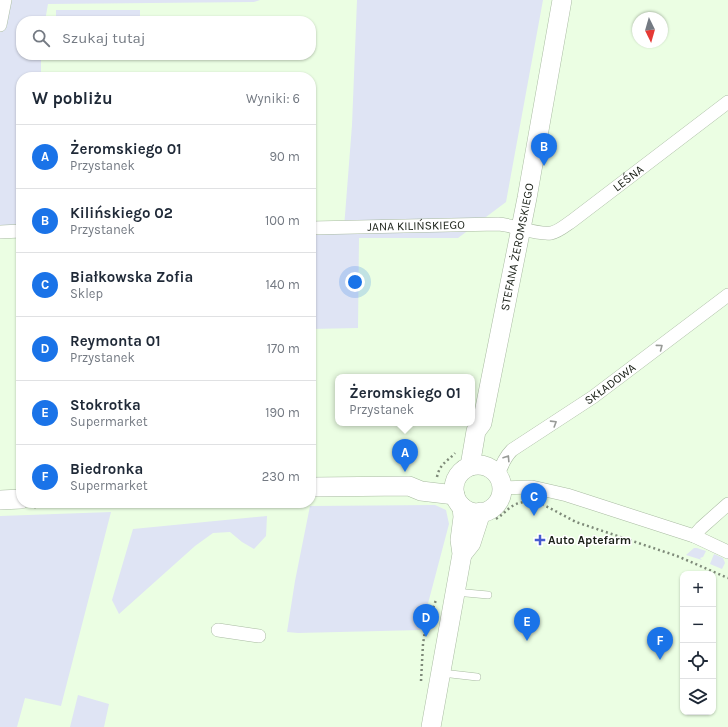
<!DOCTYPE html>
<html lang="pl">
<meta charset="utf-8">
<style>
body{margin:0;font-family:Karla,sans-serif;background:#f2f2f3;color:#1f2937}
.controls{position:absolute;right:12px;bottom:12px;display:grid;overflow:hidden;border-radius:8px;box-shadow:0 1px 3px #0004}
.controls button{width:36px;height:36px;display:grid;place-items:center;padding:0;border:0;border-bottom:1px solid #e0e1e3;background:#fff;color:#1f2937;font:20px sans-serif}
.compass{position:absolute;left:632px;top:12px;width:36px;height:36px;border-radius:50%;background:#fff;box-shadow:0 1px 3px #0004;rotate:175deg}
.you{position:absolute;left:355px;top:282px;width:14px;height:14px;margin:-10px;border:3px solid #fff;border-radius:50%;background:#1a73e8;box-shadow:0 0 0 6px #1a73e833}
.badge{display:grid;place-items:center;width:26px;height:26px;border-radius:50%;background:#1a73e8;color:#fff;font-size:13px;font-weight:700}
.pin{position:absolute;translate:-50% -33px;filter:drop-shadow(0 1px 2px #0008)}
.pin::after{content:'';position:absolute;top:21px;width:14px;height:12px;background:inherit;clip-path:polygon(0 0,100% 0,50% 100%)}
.popup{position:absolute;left:335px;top:374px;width:140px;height:52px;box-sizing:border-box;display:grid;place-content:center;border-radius:8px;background:#fff;filter:drop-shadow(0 1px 3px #0005);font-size:13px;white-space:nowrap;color:#747a83}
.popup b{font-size:15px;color:#1f2937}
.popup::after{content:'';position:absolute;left:50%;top:100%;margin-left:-8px;border:8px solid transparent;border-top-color:#fff}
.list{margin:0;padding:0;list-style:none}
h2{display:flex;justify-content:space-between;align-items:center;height:52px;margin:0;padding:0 16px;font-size:17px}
h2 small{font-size:13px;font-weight:400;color:#747a83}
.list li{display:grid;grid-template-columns:26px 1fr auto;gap:12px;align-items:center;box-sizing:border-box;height:64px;padding:0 16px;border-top:1px solid #e0e1e3}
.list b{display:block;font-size:15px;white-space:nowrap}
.list p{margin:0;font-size:13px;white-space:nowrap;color:#747a83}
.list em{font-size:13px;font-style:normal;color:#747a83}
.icon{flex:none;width:22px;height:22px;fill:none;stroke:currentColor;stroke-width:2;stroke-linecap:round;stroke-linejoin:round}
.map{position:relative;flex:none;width:728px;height:727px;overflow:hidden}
.search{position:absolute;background:#fff;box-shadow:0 1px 3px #0004;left:16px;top:16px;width:300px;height:44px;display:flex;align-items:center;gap:10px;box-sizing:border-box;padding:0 14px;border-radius:16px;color:#747a83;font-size:15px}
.panel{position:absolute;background:#fff;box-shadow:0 1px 3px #0004;left:16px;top:72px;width:300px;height:436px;border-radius:16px}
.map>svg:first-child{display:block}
.green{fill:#dfe4f4}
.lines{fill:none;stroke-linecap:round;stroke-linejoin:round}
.lane-casing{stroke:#a9bba2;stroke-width:8}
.street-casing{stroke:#a9bba2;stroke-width:14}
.secondary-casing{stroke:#a9bba2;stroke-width:20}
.path{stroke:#7e8a79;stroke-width:2.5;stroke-dasharray:2 3;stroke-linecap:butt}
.lane{stroke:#fff;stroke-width:7}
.street{stroke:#fff;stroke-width:13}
.secondary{stroke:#fff;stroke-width:19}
.oneway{stroke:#989b97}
.poi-dot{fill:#455bcf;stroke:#fff;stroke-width:1.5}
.labels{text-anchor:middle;stroke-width:3;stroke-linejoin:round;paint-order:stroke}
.street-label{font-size:12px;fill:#1b2118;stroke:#fff}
.poi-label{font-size:12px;font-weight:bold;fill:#1b2118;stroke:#fff;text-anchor:start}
</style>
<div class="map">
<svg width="728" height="727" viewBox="0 0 728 727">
<rect width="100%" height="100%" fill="#ebfee3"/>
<path class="green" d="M0,0H260L254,2L48,4L45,21H21V55H41V77H21V238H0Z
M357,0H543L506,202L458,238H359L358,328L311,329V228H344L352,125Z
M56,10H140V21H56Z
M435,505L446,510L449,524L421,630L298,633L287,632L295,581L310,506Z
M111,512L61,706L25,698L17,727H0V516Z
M267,516L266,536L254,549L242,542L230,532L213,533L195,546L119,614L112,600L133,529Z
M694,548H697L706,551L703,557L700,558L702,560L686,555Z
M714,554L723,558L725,563L722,569L710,564Z
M78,695L109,704L104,727H70Z"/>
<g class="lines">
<g class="lane-casing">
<path id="lane" d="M455,592L488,595
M442,673L477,677"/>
</g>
<g class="street-casing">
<g id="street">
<path d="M0,25L5,0"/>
<path id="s1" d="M311,228L498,224C514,225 536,235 551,233C558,232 566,225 572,221L728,102"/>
<path d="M0,232L21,231"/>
<path id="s2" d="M498,476C501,466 505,457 512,450L593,397L728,295"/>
<path d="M502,488L532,487L567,495L694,536L728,552"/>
<path d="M694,536L701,528L728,504"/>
<path d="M218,630L259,636"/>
</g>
</g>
<g class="secondary-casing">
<g id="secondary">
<circle cx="478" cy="489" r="24"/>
<path id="s3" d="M470,466L476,431L482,423L527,198L562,0"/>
<path d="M311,487L409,486L421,491L455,495"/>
<path d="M0,500L21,499"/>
<path d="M463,553L471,543L481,512"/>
<path d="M431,727L462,554L460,540L463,517L462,507"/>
</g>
</g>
<path class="path" d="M437,477C440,463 447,462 455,453
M542,504L576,522L677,556L728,578
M34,507L171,503
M496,519C507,512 511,503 525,502
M421,681L423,644L425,631L436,600"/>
<use href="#lane" class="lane"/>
<use href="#street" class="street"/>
<use href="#secondary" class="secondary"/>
</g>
<defs><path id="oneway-chevron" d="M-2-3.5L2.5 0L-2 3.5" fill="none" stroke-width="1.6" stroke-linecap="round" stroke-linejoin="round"/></defs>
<g class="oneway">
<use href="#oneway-chevron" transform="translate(660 347) rotate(-37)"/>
<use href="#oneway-chevron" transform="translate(554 423) rotate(-32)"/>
<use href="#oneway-chevron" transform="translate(507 458) rotate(-57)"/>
</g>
<path class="poi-dot" d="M538 534h4v4h4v4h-4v4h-4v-4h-4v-4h4z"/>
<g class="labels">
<g class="street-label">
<text dy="4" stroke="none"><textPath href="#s1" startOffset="336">LEŚNA</textPath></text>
<text dy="4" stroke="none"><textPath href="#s1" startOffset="105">JANA KILIŃSKIEGO</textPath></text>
<text dy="4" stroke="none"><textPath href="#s3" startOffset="225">STEFANA ŻEROMSKIEGO</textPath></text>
<text dy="4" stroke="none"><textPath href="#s2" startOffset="148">SKŁADOWA</textPath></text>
</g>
<g class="poi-label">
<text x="548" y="544">Auto Aptefarm</text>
</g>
</g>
</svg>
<div class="controls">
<button>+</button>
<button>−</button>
<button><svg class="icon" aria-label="locate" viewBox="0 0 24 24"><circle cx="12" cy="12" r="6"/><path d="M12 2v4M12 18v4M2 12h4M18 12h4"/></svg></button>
<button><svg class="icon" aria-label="layers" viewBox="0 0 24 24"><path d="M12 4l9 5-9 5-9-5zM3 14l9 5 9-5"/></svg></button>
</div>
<svg class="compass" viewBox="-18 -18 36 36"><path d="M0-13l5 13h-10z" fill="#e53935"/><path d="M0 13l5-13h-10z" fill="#747a83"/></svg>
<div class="you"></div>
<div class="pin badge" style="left:405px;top:472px">A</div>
<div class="popup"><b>Żeromskiego 01</b>Przystanek</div>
<div class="pin badge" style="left:544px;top:166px">B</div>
<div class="pin badge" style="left:534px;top:516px">C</div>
<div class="pin badge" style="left:426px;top:637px">D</div>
<div class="pin badge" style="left:527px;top:641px">E</div>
<div class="pin badge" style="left:660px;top:660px">F</div>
<div class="search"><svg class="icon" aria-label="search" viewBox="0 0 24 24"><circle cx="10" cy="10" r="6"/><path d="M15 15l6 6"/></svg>Szukaj tutaj</div>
<section class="panel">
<h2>W pobliżu<small>Wyniki: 6</small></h2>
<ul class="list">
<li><span class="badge">A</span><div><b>Żeromskiego 01</b><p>Przystanek</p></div><em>90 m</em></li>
<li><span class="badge">B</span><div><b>Kilińskiego 02</b><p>Przystanek</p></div><em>100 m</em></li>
<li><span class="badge">C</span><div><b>Białkowska Zofia</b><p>Sklep</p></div><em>140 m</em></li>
<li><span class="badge">D</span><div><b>Reymonta 01</b><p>Przystanek</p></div><em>170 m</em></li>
<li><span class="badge">E</span><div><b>Stokrotka</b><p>Supermarket</p></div><em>190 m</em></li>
<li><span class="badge">F</span><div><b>Biedronka</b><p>Supermarket</p></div><em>230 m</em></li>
</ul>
</section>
</div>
